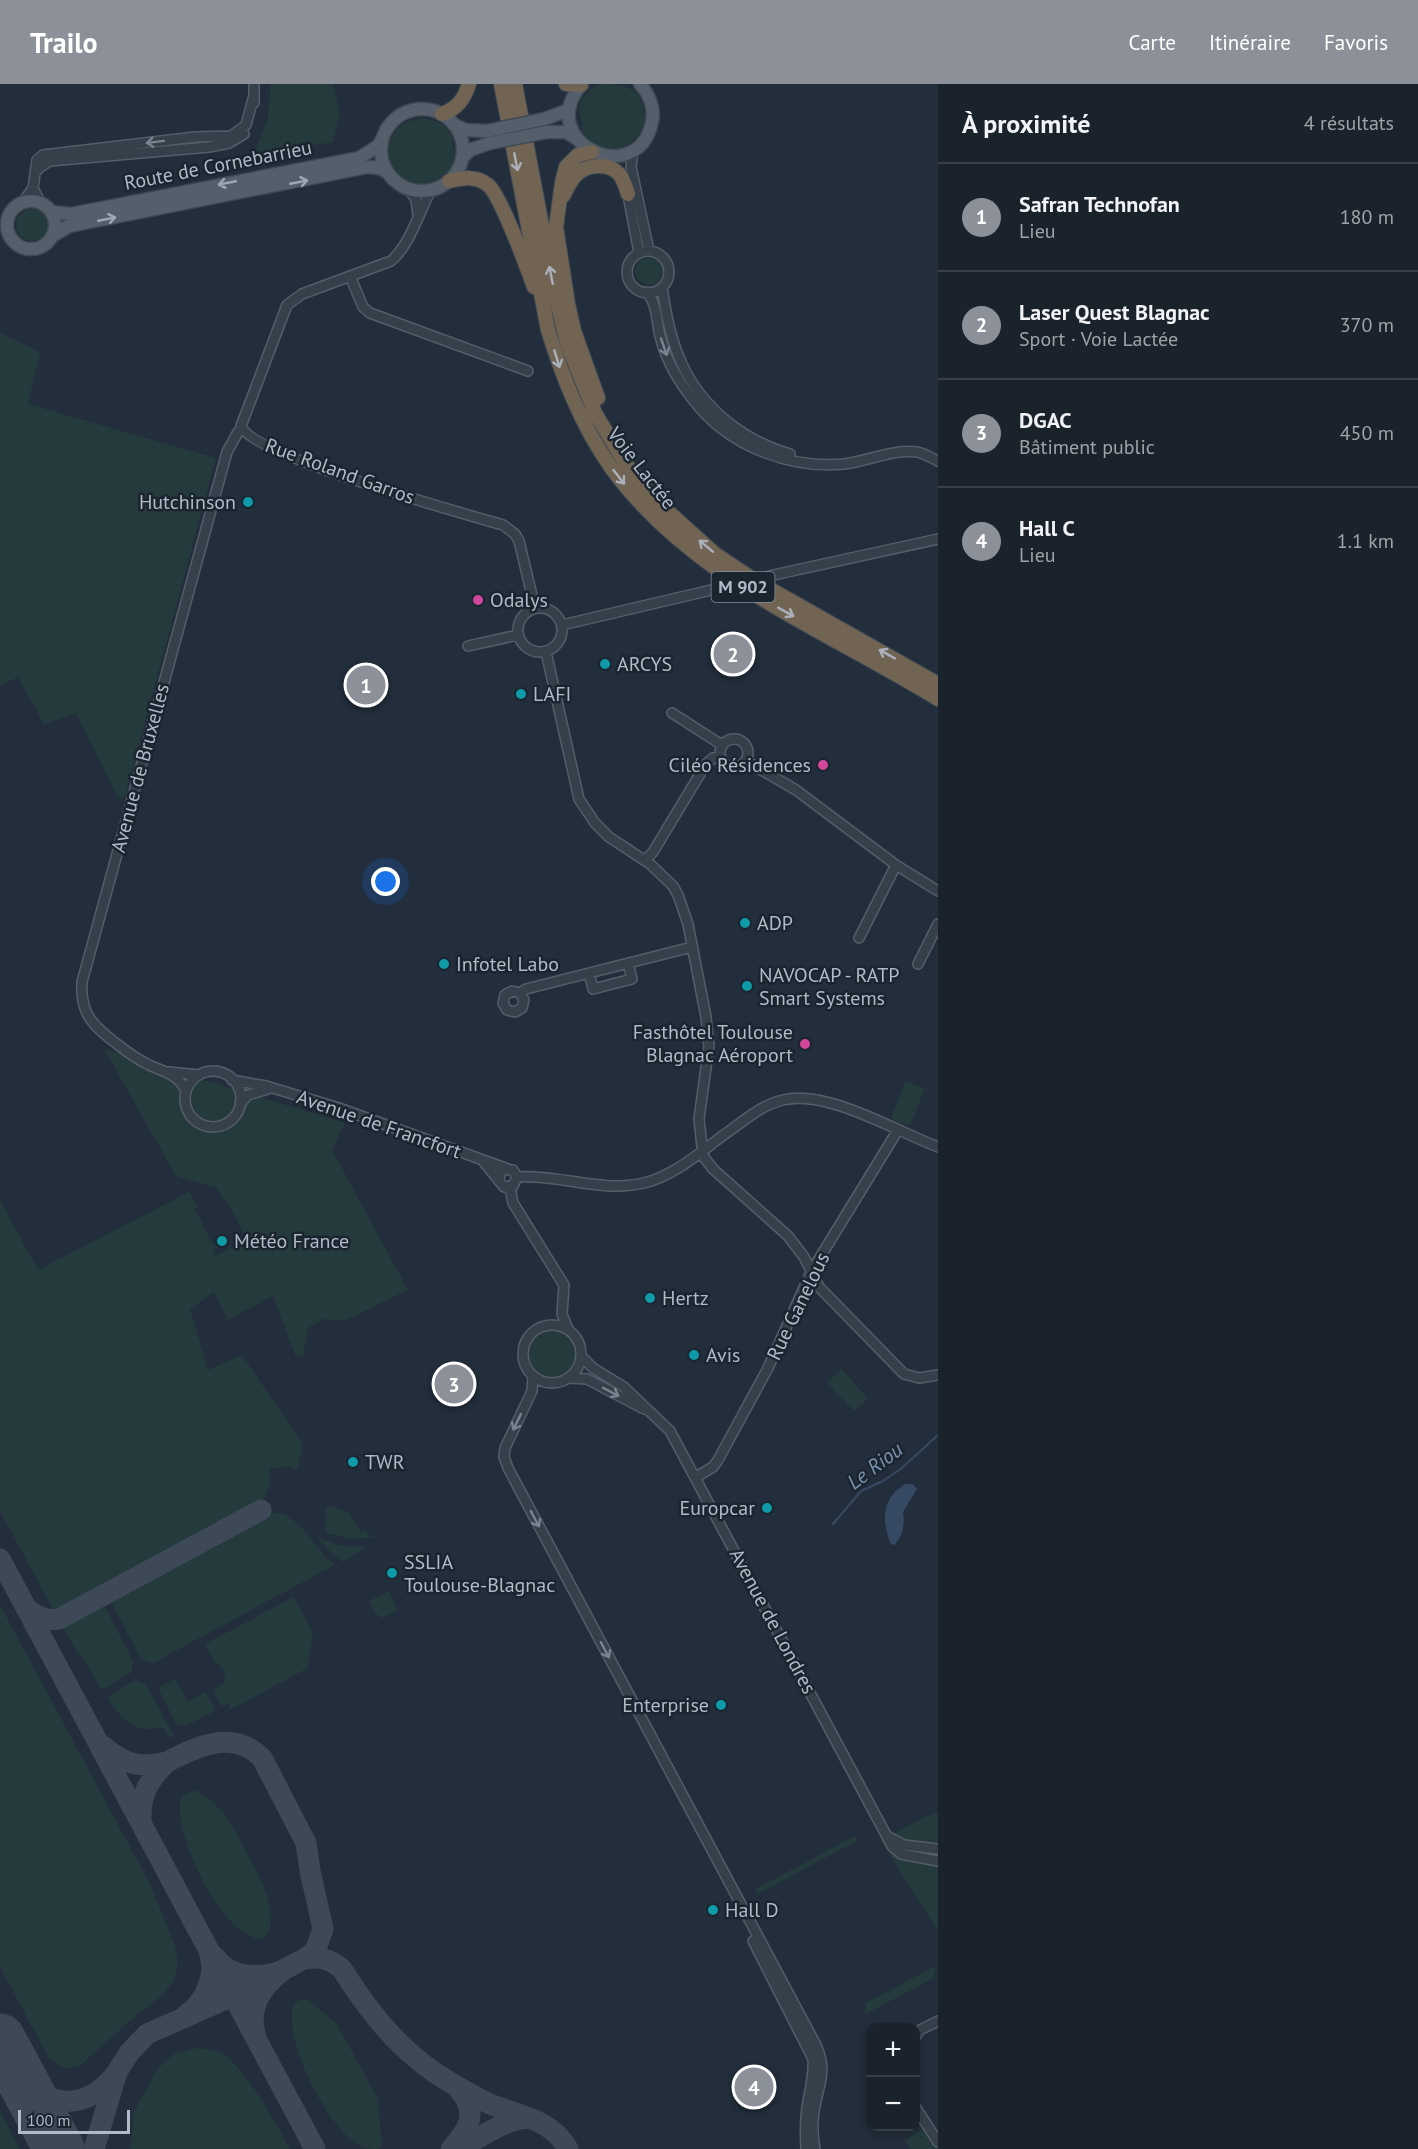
<!DOCTYPE html>
<html lang="fr">
<meta charset="utf-8">
<style>
body{margin:0;font-family:"PT Sans",sans-serif;background:#272f38;color:#f1f3f6}
.controls{position:absolute;right:18px;bottom:18px;display:grid;overflow:hidden;border-radius:12px;box-shadow:0 3px 9px #0003}
.controls button{width:54px;height:54px;display:grid;place-items:center;padding:0;border:0;border-bottom:2px solid #383f48;background:#1a222c;color:#f1f3f6;font:30px sans-serif}
.scale{position:absolute;left:18px;bottom:15px;width:112px;box-sizing:border-box;padding-left:6px;border:3px solid #b1bac7;border-top:0;font-size:16px;line-height:21px;white-space:nowrap;color:#b1bac7;-webkit-text-stroke:4px #1b2530;paint-order:stroke}
.you{position:absolute;left:386px;top:798px;width:21px;height:21px;margin:-15px;border:4px solid #fff;border-radius:50%;background:#1a73e8;box-shadow:0 0 0 9px #1a73e833}
.badge{display:grid;place-items:center;width:39px;height:39px;border-radius:50%;background:#8c9099;color:#fff;font-size:20px;font-weight:700}
.pin{position:absolute;translate:-50% -50%;border:3px solid #fff;box-shadow:0 2px 6px #0006}
.list{margin:0;padding:0;list-style:none}
h2{display:flex;justify-content:space-between;align-items:center;height:78px;margin:0;padding:0 24px;font-size:26px}
h2 small{font-size:20px;font-weight:400;color:#9fa4a9}
.list li{display:grid;grid-template-columns:39px 1fr auto;gap:18px;align-items:center;box-sizing:border-box;height:108px;padding:0 24px;border-top:2px solid #383f48}
.list b{display:block;font-size:22px;white-space:nowrap}
.list p{margin:0;font-size:20px;white-space:nowrap;color:#9fa4a9}
.list em{font-size:20px;font-style:normal;color:#9fa4a9}
.map{position:relative;flex:none;width:938px;height:2065px;overflow:hidden}
header{display:flex;align-items:center;gap:36px;box-sizing:border-box;height:84px;padding:0 30px;background:#8c9099;color:#fff}
header strong{font-size:28px}
nav{display:flex;gap:33px;margin-inline-start:auto;font-size:21px}
main{display:flex}
aside{flex:1;background:#1a222c}
.map>svg:first-child{display:block}
.green{fill:#243a3c}
.water{fill:#354a62}
.lines{fill:none;stroke-linecap:round;stroke-linejoin:round}
.stream{stroke:#354a62;stroke-width:2}
.taxiway{stroke:#3d4956;stroke-width:21}
.runway{stroke:#3d4956;stroke-width:51}
.minor-casing{stroke:#545d69;stroke-width:12}
.major-casing{stroke:#3f4954;stroke-width:15}
.highway-casing{stroke:#414a56;stroke-width:16}
.minor{stroke:#36404b;stroke-width:9}
.major{stroke:#545f6b;stroke-width:12}
.highway{stroke:#716453;stroke-width:14}
.major-bridge-casing{stroke:#3f4954;stroke-width:15;stroke-linecap:butt}
.major-bridge{stroke:#545f6b;stroke-width:12}
.oneway{stroke:#7a838f}
.oneway2{stroke:#abb1bb}
.oneway3{stroke:#9ea8b5}
.culture-dot{fill:#0f9aa8;stroke:#1b2530;stroke-width:2}
.hotel-dot{fill:#d1479c;stroke:#1b2530;stroke-width:2}
.labels{text-anchor:middle;stroke-width:5;stroke-linejoin:round;paint-order:stroke}
.shield{fill:#1b2530;stroke:#848d9a;stroke-width:1.5}
.shield-label{font-size:18px;font-weight:bold;fill:#b1bac7}
.street-label{font-size:20px;fill:#b1bac7;stroke:#1b2530}
.poi-label{font-size:20px;fill:#b1bac7;stroke:#1b2530;text-anchor:start}
.water-label{font-size:21px;font-style:italic;fill:#7893af;stroke:#1b2530}
</style>
<header>
<strong>Trailo</strong>
<nav><a>Carte</a><a>Itinéraire</a><a>Favoris</a></nav>
</header>
<main>
<div class="map">
<svg width="938" height="2065" viewBox="0 0 938 2065">
<rect width="100%" height="100%" fill="#222e3b"/>
<path class="green" d="M271,0H333L340,30L333,58L253,71L267,37Z
M599,0C617,0 634,0 642,18C657,52 613,81 587,55C586,54 582,49 581,48C581,46 583,45 582,43C582,39 580,34 580,30L578,29C579,15 587,6 599,0Z
M424,34C438,36 447,42 454,55L452,56L454,67H456C448,126 369,96 393,51C400,39 411,35 424,34Z
M16 141a16 16 0 1 1 32 0a16 16 0 1 1-32 0Z
M635 187a14 14 0 1 1 28 0a14 14 0 1 1-28 0Z
M0,249L40,268L28,320L216,374L125,713L122,714L118,713L76,629L44,640L18,593L0,602Z
M104,965L345,1039L332,1066L408,1206L344,1237L323,1235L308,1244L303,1272L295,1271L273,1212L228,1236L214,1208L190,1225L208,1286L242,1271L303,1360L297,1386L289,1383L270,1384C270,1398 270,1408 261,1419L65,1526L54,1527L0,1427V1116L38,1186L189,1108L198,1123L195,1125L214,1162L218,1161L219,1162L213,1166L216,1172L242,1158L244,1161L249,1159L231,1125L216,1104L176,1092Z
M905,997L925,1004L910,1042L891,1035Z
M529 1271a24 24 0 1 1 48 0a24 24 0 1 1-48 0Z
M841,1285L868,1314L854,1327L827,1299Z
M330,1422L348,1428L361,1448L366,1445L368,1450L375,1453L351,1455L326,1449L325,1425Z
M280,1429C302,1435 315,1466 335,1481L153,1579L147,1578L140,1573L109,1514L266,1430Z
M318,1454L342,1462L367,1463L343,1478L327,1465Z
M389,1507L398,1527L382,1534L375,1529L369,1517Z
M294,1513L313,1549L308,1584L228,1627L230,1619L221,1622L213,1606L225,1598C226,1586 223,1586 215,1578C211,1574 208,1566 205,1560Z
M103,1518L133,1577L132,1588L102,1606L80,1569L78,1570L63,1544L74,1534Z
M0,1521L150,1800L175,1861C177,1871 179,1883 175,1893C168,1911 149,1920 136,1932C117,1949 97,1965 80,1982C68,1986 59,1983 50,1976L0,1883Z
M175,1595L188,1617L205,1608L215,1624V1627L185,1642L176,1640L158,1604Z
M135,1596L146,1601L173,1650V1653H169L163,1644C159,1644 155,1645 149,1645C129,1645 118,1629 107,1614Z
M196,1706C207,1714 218,1721 226,1732C233,1741 237,1751 242,1760C249,1774 257,1787 263,1800C268,1811 277,1851 263,1854C226,1862 167,1742 182,1711Z
M938,1729V1761H935V1759L934,1761L904,1757L892,1750L925,1733Z
M855,1752L857,1757L758,1810L755,1805Z
M884,1754C907,1781 905,1775 938,1781V1847L880,1756Z
M935,1882L934,1894L864,1931L866,1919Z
M303,1915L309,1916L337,1940L378,2015L382,2062L378,2065C374,2065 369,2065 365,2064C331,2053 278,1950 295,1918Z
M198,1964C206,1965 214,1966 221,1969C242,1979 279,2043 290,2065H130L134,2028L157,1985L174,1970Z
M0,2027L20,2065H0Z
M924,2044L938,2065H911L904,2057Z"/>
<path class="water" d="M905,1400H913L917,1405L903,1428C905,1440 903,1453 894,1461L891,1460C881,1437 882,1414 905,1400Z"/>
<g class="lines">
<path class="stream" d="M833,1440L861,1407L883,1397L902,1384L938,1351"/>
<path class="taxiway" d="M0,1475L315,2065
M25,1522C34,1533 45,1537 59,1535L261,1426
M103,1662C125,1681 139,1684 167,1678C149,1695 140,1711 141,1736
M215,1873C230,1895 260,1894 282,1887C262,1902 248,1924 255,1949
M304,1875C320,1872 330,1875 342,1885C367,1925 395,1961 434,1988C452,2000 471,2011 490,2020C519,2032 552,2035 568,2065
M186,1931C205,1918 216,1893 210,1871
M21,1994C52,2025 86,2026 115,1991
M94,2065L117,1988L129,1969L147,1950L233,1912L304,1875L313,1869L317,1862L323,1845L310,1787L306,1759L262,1674C233,1645 198,1662 167,1678
M451,2065C471,2043 479,2027 456,2002
M459,2065C478,2055 511,2031 532,2035"/>
<path class="runway" d="M0,1955L59,2065"/>
<g class="minor-casing">
<path id="minor" d="M254,19V0
M633,67L631,83L649,167
M35,89L39,84L50,77L209,63L229,59L244,50
M33,104L40,118
M409,105L416,116L418,131
M431,106C419,128 410,161 391,177L302,210L287,221L241,342C251,371 465,430 503,441L515,450L519,457L535,524
M627,106L639,169
M23,118L33,104L37,76L43,71L195,53L231,52L246,41L253,15
M627 188a21 21 0 1 1 42 0a21 21 0 1 1-42 0Z
M350,192L363,223L370,229L528,287
M662,204C666,229 671,257 682,280C702,324 744,357 790,370
M647,208C658,222 656,236 660,252C666,278 682,303 699,323C734,364 792,385 844,380C868,377 893,365 917,368C924,369 931,374 938,377
M769,492L938,455
M518 546a22 22 0 1 1 44 0a22 22 0 1 1-44 0Z
M562,541L724,503
M468,562L518,551
M546,568L579,715L595,739L609,753L650,780L673,802L678,811L688,840L706,933L709,962L699,1035L703,1072L713,1085L788,1152L804,1173L819,1203L904,1290L919,1294L938,1291
M672,629L722,661
M720 669a14 14 0 1 1 28 0a14 14 0 1 1-28 0Z
M746,677L796,706L896,781L938,807
M645,776L653,768L706,680L713,674L720,673
M859,854L896,781
M918,880L938,840
M589,889L593,905L632,895L628,879
M520,909L524,916L522,924L515,928L507,926L503,919L505,911L512,907L520,909L526,905L692,863
M185 1015a28 28 0 1 1 56 0a28 28 0 1 1-56 0Z
M169,988L199,991
M232,996L266,1002L339,1024L508,1085
M186,1007C178,990 164,988 149,981C137,975 127,968 117,960C93,942 80,930 82,898L227,368L238,348L242,345
M240,1020L248,1011L268,1005
M483,1077L504,1103L513,1102L517,1093L513,1086L505,1085L500,1089L499,1097
M517,1093C559,1090 602,1109 644,1099C673,1092 697,1071 721,1053C740,1040 760,1021 783,1016C827,1005 896,1047 938,1063
M510,1104L513,1119L564,1201L562,1230L568,1245
M523 1270a29 29 0 1 1 58 0a29 29 0 1 1-58 0Z
M582,1273L593,1284L624,1303L670,1347L892,1762L901,1770L938,1777
M533,1292L532,1307L505,1364L504,1373L508,1384L816,1961C827,1985 820,1997 815,2022C812,2036 812,2050 815,2065
M569,1294L587,1295L644,1325
M696,1393L713,1383L718,1376L768,1284L811,1188L898,1046
M887,1752L904,1761L938,1765
M753,1857L813,1975C814,1991 811,2002 808,2017C805,2034 805,2049 806,2065
M916,1952L920,1946L938,1937
M916,2024L938,2058"/>
</g>
<g class="major-casing">
<path id="major" d="M582,0C532,57 637,108 652,38C655,24 649,10 640,0
M381 66a41 41 0 1 1 82 0a41 41 0 1 1-82 0Z
M544,35L569,26
M454,41L466,46L487,47
M547,48H566L577,55
M462,74L470,66L490,59
M7 141a24 24 0 1 1 48 0a24 24 0 1 1-48 0Z
M52,128L71,130L359,74L378,62L383,54
M52,152L69,142L367,83L379,84L387,88"/>
</g>
<g class="highway-casing">
<path id="highway" d="M501,0L548,246C563,294 581,340 610,382C690,494 824,545 938,615
M515,0L555,210L568,262L595,329L625,379L653,414L715,470L754,496L938,600
M566,0L581,1
M442,30C458,24 464,15 469,0
M592,68L578,71L566,83L562,99L556,143L568,220L574,247L598,314
M449,97C463,94 476,91 488,101C500,110 528,186 534,203
M563,112C567,105 570,97 576,91C587,80 609,78 620,91C624,97 626,103 628,110"/>
</g>
<use href="#minor" class="minor"/>
<use href="#major" class="major"/>
<use href="#highway" class="highway"/>
<g class="major-bridge-casing">
<path id="major-bridge" d="M487,47L544,35
M490,59L547,48"/>
</g>
<use href="#major-bridge" class="major-bridge"/>
</g>
<defs><path id="oneway-shaft" d="M-6 0H5M1.5-3L5.5 0L1.5 3" fill="none" stroke-width="1.6" stroke-linecap="round" stroke-linejoin="round" transform="scale(1.5)"/></defs>
<g class="oneway">
<use href="#oneway-shaft" transform="translate(155 58) rotate(173)"/>
<use href="#oneway-shaft" transform="translate(664 263) rotate(71)"/>
<use href="#oneway-shaft" transform="translate(611 1308) rotate(28)"/>
<use href="#oneway-shaft" transform="translate(517 1338) rotate(116)"/>
<use href="#oneway-shaft" transform="translate(535 1435) rotate(62)"/>
<use href="#oneway-shaft" transform="translate(605 1566) rotate(62)"/>
</g>
<g class="oneway2">
<use href="#oneway-shaft" transform="translate(516 78) rotate(79)"/>
<use href="#oneway-shaft" transform="translate(551 191) rotate(-101)"/>
<use href="#oneway-shaft" transform="translate(557 275) rotate(73)"/>
<use href="#oneway-shaft" transform="translate(619 393) rotate(52)"/>
<use href="#oneway-shaft" transform="translate(706 462) rotate(-140)"/>
<use href="#oneway-shaft" transform="translate(786 528) rotate(29)"/>
<use href="#oneway-shaft" transform="translate(887 570) rotate(-151)"/>
</g>
<g class="oneway3">
<use href="#oneway-shaft" transform="translate(299 98) rotate(-11)"/>
<use href="#oneway-shaft" transform="translate(227 99) rotate(169)"/>
<use href="#oneway-shaft" transform="translate(107 135) rotate(-11)"/>
</g>
<g class="culture-dot">
<circle cx="248" cy="418" r="6"/>
<circle cx="605" cy="580" r="6"/>
<circle cx="521" cy="610" r="6"/>
<circle cx="745" cy="839" r="6"/>
<circle cx="444" cy="880" r="6"/>
<circle cx="747" cy="902" r="6"/>
<circle cx="222" cy="1157" r="6"/>
<circle cx="650" cy="1214" r="6"/>
<circle cx="694" cy="1271" r="6"/>
<circle cx="353" cy="1378" r="6"/>
<circle cx="767" cy="1424" r="6"/>
<circle cx="392" cy="1489" r="6"/>
<circle cx="721" cy="1621" r="6"/>
<circle cx="713" cy="1826" r="6"/>
</g>
<g class="hotel-dot">
<circle cx="478" cy="516" r="6"/>
<circle cx="823" cy="681" r="6"/>
<circle cx="805" cy="960" r="6"/>
</g>
<g class="labels">
<rect class="shield" x="711.5" y="488" width="63" height="30" rx="4.5"/>
<g class="shield-label">
<text x="743" y="509">M 902</text>
</g>
<g class="street-label">
<text transform="translate(218 81) rotate(-11)" y="7">Route de Cornebarrieu</text>
<text transform="translate(642 384) rotate(52)" y="7">Voie Lactée</text>
<text transform="translate(340 387) rotate(20)" y="7">Rue Roland Garros</text>
<text transform="translate(140 684) rotate(-75)" y="7">Avenue de Bruxelles</text>
<text transform="translate(379 1040) rotate(19)" y="7">Avenue de Francfort</text>
<text transform="translate(798 1222) rotate(-64)" y="7">Rue Ganelous</text>
<text transform="translate(773 1537) rotate(62)" y="7">Avenue de Londres</text>
</g>
<g class="poi-label">
<text x="236" y="425" text-anchor="end">Hutchinson</text>
<text x="490" y="523">Odalys</text>
<text x="617" y="587">ARCYS</text>
<text x="533" y="617">LAFI</text>
<text x="811" y="688" text-anchor="end">Ciléo Résidences</text>
<text x="757" y="846">ADP</text>
<text x="456" y="887">Infotel Labo</text>
<text x="759" y="898">NAVOCAP - RATP<tspan x="759" dy="23">Smart Systems</tspan></text>
<text x="793" y="955" text-anchor="end">Fasthôtel Toulouse<tspan x="793" dy="23">Blagnac Aéroport</tspan></text>
<text x="234" y="1164">Météo France</text>
<text x="662" y="1221">Hertz</text>
<text x="706" y="1278">Avis</text>
<text x="365" y="1385">TWR</text>
<text x="755" y="1431" text-anchor="end">Europcar</text>
<text x="404" y="1485">SSLIA<tspan x="404" dy="23">Toulouse-Blagnac</tspan></text>
<text x="709" y="1628" text-anchor="end">Enterprise</text>
<text x="725" y="1833">Hall D</text>
</g>
<g class="water-label">
<text transform="translate(875 1382) rotate(-37)" y="7">Le Riou</text>
</g>
</g>
</svg>
<div class="controls">
<button>+</button>
<button>−</button>
</div>
<div class="scale">100 m</div>
<div class="you"></div>
<div class="pin badge" style="left:366px;top:601px">1</div>
<div class="pin badge" style="left:733px;top:570px">2</div>
<div class="pin badge" style="left:454px;top:1300px">3</div>
<div class="pin badge" style="left:754px;top:2003px">4</div>
</div>
<aside>
<h2>À proximité<small>4 résultats</small></h2>
<ul class="list">
<li><span class="badge">1</span><div><b>Safran Technofan</b><p>Lieu</p></div><em>180 m</em></li>
<li><span class="badge">2</span><div><b>Laser Quest Blagnac</b><p>Sport · Voie Lactée</p></div><em>370 m</em></li>
<li><span class="badge">3</span><div><b>DGAC</b><p>Bâtiment public</p></div><em>450 m</em></li>
<li><span class="badge">4</span><div><b>Hall C</b><p>Lieu</p></div><em>1.1 km</em></li>
</ul>
</aside>
</main>
